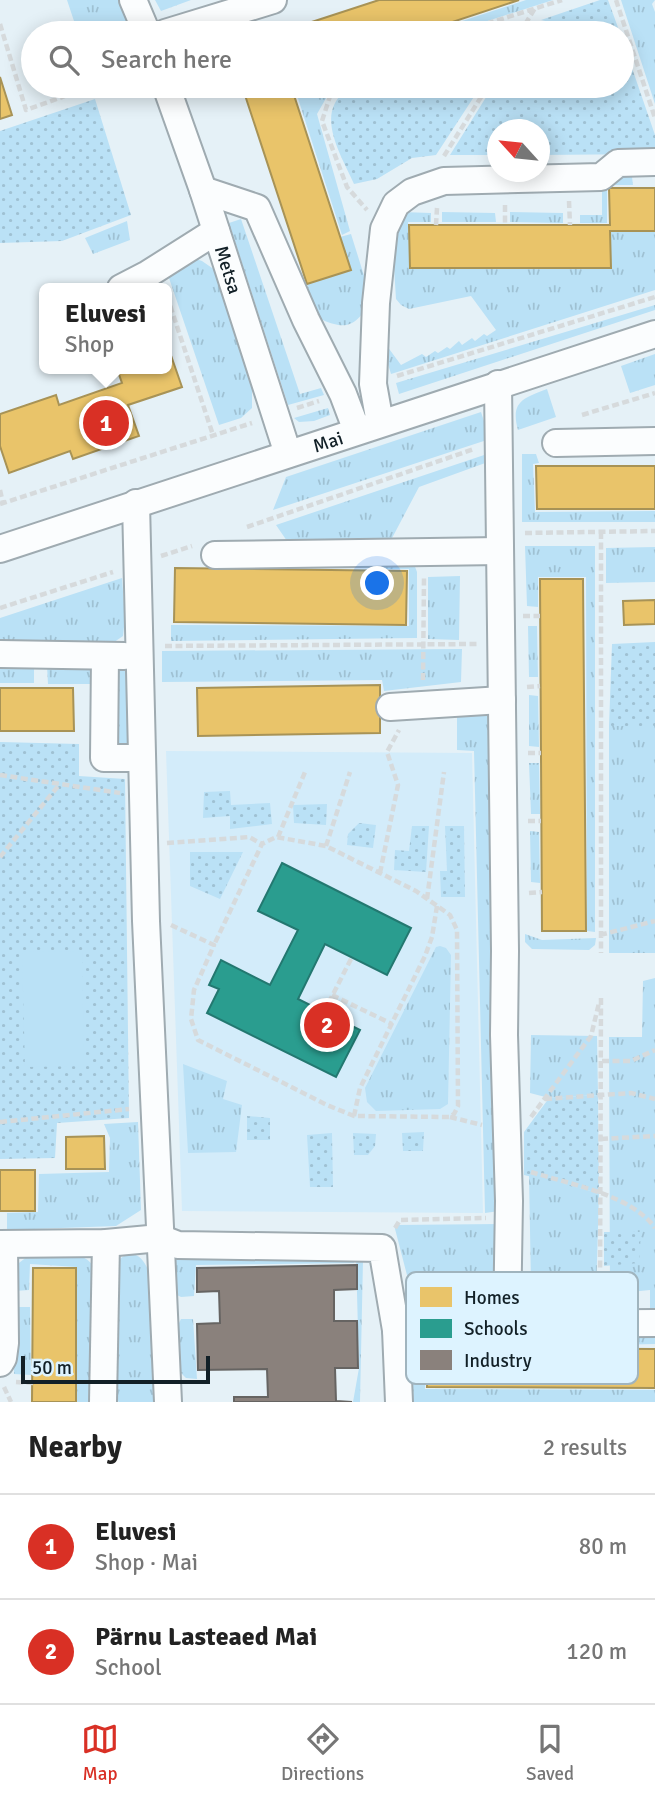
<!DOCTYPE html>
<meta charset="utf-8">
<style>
body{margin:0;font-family:Signika,sans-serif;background:#f6f6f6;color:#222}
.compass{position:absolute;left:487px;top:119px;width:63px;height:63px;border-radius:50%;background:#fff;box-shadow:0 4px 18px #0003;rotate:297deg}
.scale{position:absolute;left:21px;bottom:18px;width:189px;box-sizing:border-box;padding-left:7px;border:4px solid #122027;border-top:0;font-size:19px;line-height:24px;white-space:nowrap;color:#122027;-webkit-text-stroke:5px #ddf3ff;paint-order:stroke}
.you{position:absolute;left:378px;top:584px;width:24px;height:24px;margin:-18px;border:5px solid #fff;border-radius:50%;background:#1a73e8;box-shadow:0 0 0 10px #1a73e833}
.badge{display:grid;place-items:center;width:46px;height:46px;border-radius:50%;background:#d93025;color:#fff;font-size:23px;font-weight:700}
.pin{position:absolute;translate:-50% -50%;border:4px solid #fff;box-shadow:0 2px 7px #0006}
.popup{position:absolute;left:39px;top:283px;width:133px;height:91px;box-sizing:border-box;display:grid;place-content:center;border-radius:10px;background:#fff;filter:drop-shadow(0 2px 5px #0005);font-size:23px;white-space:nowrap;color:#767676}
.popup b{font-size:26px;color:#222}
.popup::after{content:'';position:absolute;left:50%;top:100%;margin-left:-14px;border:14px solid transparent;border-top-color:#fff}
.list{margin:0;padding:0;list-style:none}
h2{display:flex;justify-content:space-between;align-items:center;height:91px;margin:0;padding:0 28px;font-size:30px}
h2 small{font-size:23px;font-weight:400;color:#767676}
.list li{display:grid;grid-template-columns:46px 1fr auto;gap:21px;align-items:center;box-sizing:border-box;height:105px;padding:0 28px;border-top:2px solid #e0e0e0}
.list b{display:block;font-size:26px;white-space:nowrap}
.list p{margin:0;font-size:23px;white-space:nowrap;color:#767676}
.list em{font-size:23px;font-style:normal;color:#767676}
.icon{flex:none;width:38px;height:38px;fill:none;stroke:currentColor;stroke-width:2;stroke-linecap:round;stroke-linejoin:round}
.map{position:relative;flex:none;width:655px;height:1402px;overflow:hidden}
.search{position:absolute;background:#fff;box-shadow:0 4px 18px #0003;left:21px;right:21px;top:21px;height:77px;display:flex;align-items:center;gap:18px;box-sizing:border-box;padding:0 24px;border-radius:38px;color:#767676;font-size:26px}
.sheet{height:301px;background:#fff}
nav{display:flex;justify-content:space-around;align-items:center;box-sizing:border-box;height:98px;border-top:2px solid #e0e0e0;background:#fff;font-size:19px;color:#767676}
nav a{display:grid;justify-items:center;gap:4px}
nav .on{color:#d93025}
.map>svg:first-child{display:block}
.built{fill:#d3ecfa}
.grass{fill:url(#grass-tufts)}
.park{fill:url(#park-dots)}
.garden{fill:#bae1f6}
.homes{fill:#e9c46a;stroke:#a89356;stroke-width:2}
.schools{fill:#2a9d8f;stroke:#237870;stroke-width:2}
.industry{fill:#8a817c;stroke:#666462;stroke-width:2}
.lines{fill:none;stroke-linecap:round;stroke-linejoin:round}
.minor-casing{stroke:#9fabb1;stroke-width:30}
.path{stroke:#d6dadc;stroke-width:4.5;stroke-dasharray:7 3.5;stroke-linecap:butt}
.minor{stroke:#fbfdfe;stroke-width:26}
.labels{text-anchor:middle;stroke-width:7;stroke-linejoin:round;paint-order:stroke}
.street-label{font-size:19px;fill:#122027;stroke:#ddf3ff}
.key{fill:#ddf3ff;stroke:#a0b4be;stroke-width:2}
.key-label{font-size:19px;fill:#122027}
</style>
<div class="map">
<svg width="655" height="1402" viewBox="0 0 655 1402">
<defs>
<pattern id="grass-tufts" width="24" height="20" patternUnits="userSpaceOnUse" patternTransform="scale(1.75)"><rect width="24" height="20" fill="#bae1f6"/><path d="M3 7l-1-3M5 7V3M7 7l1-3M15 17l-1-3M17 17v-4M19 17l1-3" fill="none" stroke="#9fc1d3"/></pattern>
<pattern id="park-dots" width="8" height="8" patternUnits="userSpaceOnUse" patternTransform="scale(1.75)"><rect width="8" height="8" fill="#bae1f6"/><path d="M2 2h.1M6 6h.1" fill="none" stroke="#9fc1d3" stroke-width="1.8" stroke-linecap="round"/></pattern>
</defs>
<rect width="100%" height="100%" fill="#e5f1f7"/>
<path class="built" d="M166,751L472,753L483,1213L182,1211Z"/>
<path class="grass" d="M67,0H120L131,23L94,33H78Z
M155,0H191L161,11Z
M526,0H553L450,33H426Z
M621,0H655L652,4L655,12V104Z
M294,86H333L317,114L350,231L342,235Z
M612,176L632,177L633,185H607V223H580V215H602V185Z
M402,212L431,213V222H408L411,268H611L610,231H655V290L391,374L383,348L387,346L401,365L422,354L426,357L435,351L438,353L447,347L450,349L459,341L462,345L472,338L475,341L484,334L487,336L496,330L471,296L409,309L401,305L396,299L392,234Z
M442,212L495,213L496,222H442Z
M510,212L563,213V223L510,222Z
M241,219L300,394L321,388L324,395L288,405L229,223Z
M127,221L130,240L93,254L85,238Z
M351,234L371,298C364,314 354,330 334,324C326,322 319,319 315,312C311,303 310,293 307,284L351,270L340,237Z
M190,257L202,261L215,270L252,384V408L241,418L219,425L169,278L176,265Z
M655,305V310L399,394L396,383Z
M655,354V385L630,393L621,366Z
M547,389L556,417L518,430C510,401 524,398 547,389Z
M328,408L330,415L314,421L299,422L294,418Z
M481,412L490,439L273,510L286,477Z
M493,452L488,462L419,487L391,540L287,541L276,525Z
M522,454H536L539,463L533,464L535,512L655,511V522H522Z
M525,546H595V932L587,931L586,577H538V607L527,606Z
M655,547V582L606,583V548Z
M382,562L414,564L417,572V638L171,641V625L409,626V569H382Z
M460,576L459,640L428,639V577Z
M122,578L125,618L123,636L107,647L0,646V618Z
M528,626H537L538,677H529Z
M462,649L461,682L384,691L382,680L162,682V651Z
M0,665H34V683H0Z
M47,666H95V684H48Z
M123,667L129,674L130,735L127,745H118L116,668Z
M529,695L538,696L539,747L529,746Z
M487,714L491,716L499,1211L485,1213L474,751L457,750V716Z
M609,726H655V953H609Z
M529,763H539L540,814H531Z
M530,831L539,832L540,883L531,882Z
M525,934L542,940L596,938L595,945L589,950L532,949L525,942Z
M440,946L446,948L451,955L448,1104L440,1109L376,1111L367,1102L365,1088L436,947Z
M655,978V1312L650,1313V1290L610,1294L609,1037H642L643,981Z
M531,1035L597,1036L598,1095L549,1098L530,1093Z
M183,1064L227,1081L223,1099L242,1105L236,1152L188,1153Z
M138,1122L141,1210L116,1226L7,1230V1213L38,1212L39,1174L109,1172L110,1138L104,1124Z
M529,1175L599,1193L596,1295L539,1296L534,1292L531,1285Z
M498,1224L501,1310L444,1317L408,1279L394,1225Z
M127,1254C140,1253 143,1260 149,1271L154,1402H119L116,1400L114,1268L121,1258Z
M71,1255C82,1256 89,1258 94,1268L96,1402H77V1267L30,1264L29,1290L15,1291V1266L28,1256Z
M182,1255L353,1256L354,1263L196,1265L194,1296L181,1297L175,1294L173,1262Z
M356,1256L363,1260L360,1402H353L359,1368Z
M14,1307H30L31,1375L14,1374Z
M181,1319H193L197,1379L186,1378L179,1371L178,1325Z
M451,1336V1346H426L425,1389L655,1390V1402H414L412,1399C412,1380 406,1355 417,1338Z
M518,1336L517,1345H463V1337Z
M538,1336H593V1344L538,1345Z
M611,1336H655V1344L611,1345Z"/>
<path class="park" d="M600,0H608L620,33H571L562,25L541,20Z
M548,25L558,27L570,33H527L537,27Z
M622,39L655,135V154L540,155V130H498L497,155H450L493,86H520L550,98L569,86H622Z
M350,86H481L436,155L412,158L377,179L354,184C345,163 322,127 335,103C338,97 345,91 350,86Z
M95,99L131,215L62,241L0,243V131Z
M655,642V726H609L612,644Z
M0,742L79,744V776L125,779L129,1118L57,1123L55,1158L0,1159Z
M230,791L231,805L270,803L272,824L230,829V816L203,818L204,792Z
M327,804L326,825L294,823L293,805Z
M359,823L376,825L373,848L347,845L348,834Z
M412,826H429L426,872L394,870L395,850L409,851Z
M445,826H464L465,897H441L440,871H447Z
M190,852H243L220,899L190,886Z
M598,1095L599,1193L524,1175V1132L549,1098Z
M247,1116L270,1118V1140H247Z
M424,1132L423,1151H403L402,1133Z
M332,1133L333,1187H310L307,1135Z
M353,1133L376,1134L375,1146L368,1155H354Z
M604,1232H641L639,1263L604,1266Z"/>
<path class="garden" d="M82,951L84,1066L25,1067L22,952Z"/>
<path class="homes" d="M379,0H519L419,33H278Z
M0,77L12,115L0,119Z
M242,86H291L351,270L307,284Z
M609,188H655V231H610L611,268H410L409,225H610Z
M167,344L182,387L128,405L139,436L73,459L70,451L9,473L0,446V414L56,395L59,405L122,383L117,369H167Z
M536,466H655V509H537Z
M175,568L407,571L406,625L174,622Z
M540,579H583L586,931H542Z
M655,600V624L624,625L623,601Z
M380,685V733L198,736L197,688Z
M0,688H73L74,731H0Z
M104,1136L105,1169H66V1137Z
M0,1170H35V1211H0Z
M33,1268H76V1402H32Z
M428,1348L655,1349V1388L427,1387Z"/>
<path class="schools" d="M282,863L411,928L387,975L325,944L298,999L360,1030L336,1077L207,1013L219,989L209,985L221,960L270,985L298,930L258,911Z"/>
<path class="industry" d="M357,1265V1289L334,1290V1321H357L358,1368H335L336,1401L352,1402H234V1397H268L267,1369L198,1370L197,1324L220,1323L219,1291L197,1292V1268Z"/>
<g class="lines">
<g class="minor-casing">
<g id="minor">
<path d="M133,0L147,33"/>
<path d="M165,33L273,0"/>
<path id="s1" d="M166,86L203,190L288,454"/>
<path d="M203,190L257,208L306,320L343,394L357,431"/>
<path d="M121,288L148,274L216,231"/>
<path d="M380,423L373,384L376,303L384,229L396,204L412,192L444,181L601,177L618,163L655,162"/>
<path d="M556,443L655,441"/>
<path d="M136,503L146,921L168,1402"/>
<path id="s2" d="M0,549L655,334"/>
<path d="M215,555L500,551"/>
<path d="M0,654L124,656"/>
<path d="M105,656L104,758H142"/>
<path d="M390,707L502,700"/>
<path d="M0,1244L106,1243L160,1238L178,1245L382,1248L396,1330"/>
<path d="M507,1324L655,1323"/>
<path d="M0,1363L3,1358L5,1343L4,1244"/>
<path d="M103,1402L106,1243"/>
<path d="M399,1402L396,1330L507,1324L509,1201L504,1035L505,951L498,384"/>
</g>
</g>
<path class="path" d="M616,0L655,118
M0,24L26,110L65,96
M457,33L562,0
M520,33L535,8
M337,86L331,93L322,121L347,187L367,210
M444,156L488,86
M569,201L570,225
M505,205V225
M436,225L437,208
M167,296L213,435
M397,376L655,297
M297,408L319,401
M582,415L655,393
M0,490L3,503
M0,504L252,423
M247,527L474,449
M601,532V953
M525,533L655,531
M161,556L192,546
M0,608L113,572
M523,616H540
M165,646L478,644
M423,680L424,577
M527,687L540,686
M528,753H541
M0,775L120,793
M528,821H541
M278,837L305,772
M167,843L249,837L262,844
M326,846L350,772
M0,857L59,785
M380,873L398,785L387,752L399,730
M529,893L542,892
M427,899L444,772
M171,925L214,945L194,990L191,1019L198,1040L327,1105L354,1116L449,1117L454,1114L458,1106L457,930L450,915L416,891L326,846L276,837L262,844L214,945
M600,935L655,921
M332,995L392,1024
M324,1012L352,957
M602,1061H631L655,1050
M545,1099L631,1093L655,1099
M354,1116L360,1088L425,956L432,937L437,906
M450,1117L482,1125
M531,1117L591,1036L599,1003
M0,1122L129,1109
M601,1139L655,1136
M531,1172C569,1184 632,1195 655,1228
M395,1228L400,1220L486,1218
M600,1299L601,995
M16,1382L33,1383
M4,1387L11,1402"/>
<use href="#minor" class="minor"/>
</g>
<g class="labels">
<g class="street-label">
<text dy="7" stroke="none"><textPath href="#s1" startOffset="194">Metsa</textPath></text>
<text dy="7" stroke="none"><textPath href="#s2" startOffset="345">Mai</textPath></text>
</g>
</g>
<rect x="406" y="1272" width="232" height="112" rx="10" class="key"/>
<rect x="420" y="1287" width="32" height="20" fill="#e9c46a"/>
<rect x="420" y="1319" width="32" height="19" fill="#2a9d8f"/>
<rect x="420" y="1350" width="32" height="20" fill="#8a817c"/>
<g class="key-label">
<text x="464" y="1304">Homes</text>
<text x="464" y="1335">Schools</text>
<text x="464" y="1367">Industry</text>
</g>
</svg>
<svg class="compass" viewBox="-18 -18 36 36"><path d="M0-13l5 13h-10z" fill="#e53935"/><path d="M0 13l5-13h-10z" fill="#767676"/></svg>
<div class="scale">50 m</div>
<div class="you"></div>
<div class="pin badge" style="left:106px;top:423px">1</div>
<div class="popup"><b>Eluvesi</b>Shop</div>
<div class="pin badge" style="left:327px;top:1025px">2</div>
<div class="search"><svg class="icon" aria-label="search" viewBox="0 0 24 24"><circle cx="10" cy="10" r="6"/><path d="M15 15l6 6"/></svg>Search here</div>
</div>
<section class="sheet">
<h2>Nearby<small>2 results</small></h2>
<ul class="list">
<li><span class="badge">1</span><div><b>Eluvesi</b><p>Shop · Mai</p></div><em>80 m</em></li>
<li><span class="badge">2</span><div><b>Pärnu Lasteaed Mai</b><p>School</p></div><em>120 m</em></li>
</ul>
</section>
<nav>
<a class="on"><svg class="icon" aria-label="map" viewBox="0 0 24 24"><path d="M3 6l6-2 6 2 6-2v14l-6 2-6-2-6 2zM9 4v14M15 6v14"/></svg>Map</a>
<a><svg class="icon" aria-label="directions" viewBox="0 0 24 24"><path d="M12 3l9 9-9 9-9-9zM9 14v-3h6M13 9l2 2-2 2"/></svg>Directions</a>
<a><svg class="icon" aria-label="saved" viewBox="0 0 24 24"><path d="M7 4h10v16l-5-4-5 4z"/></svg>Saved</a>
</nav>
